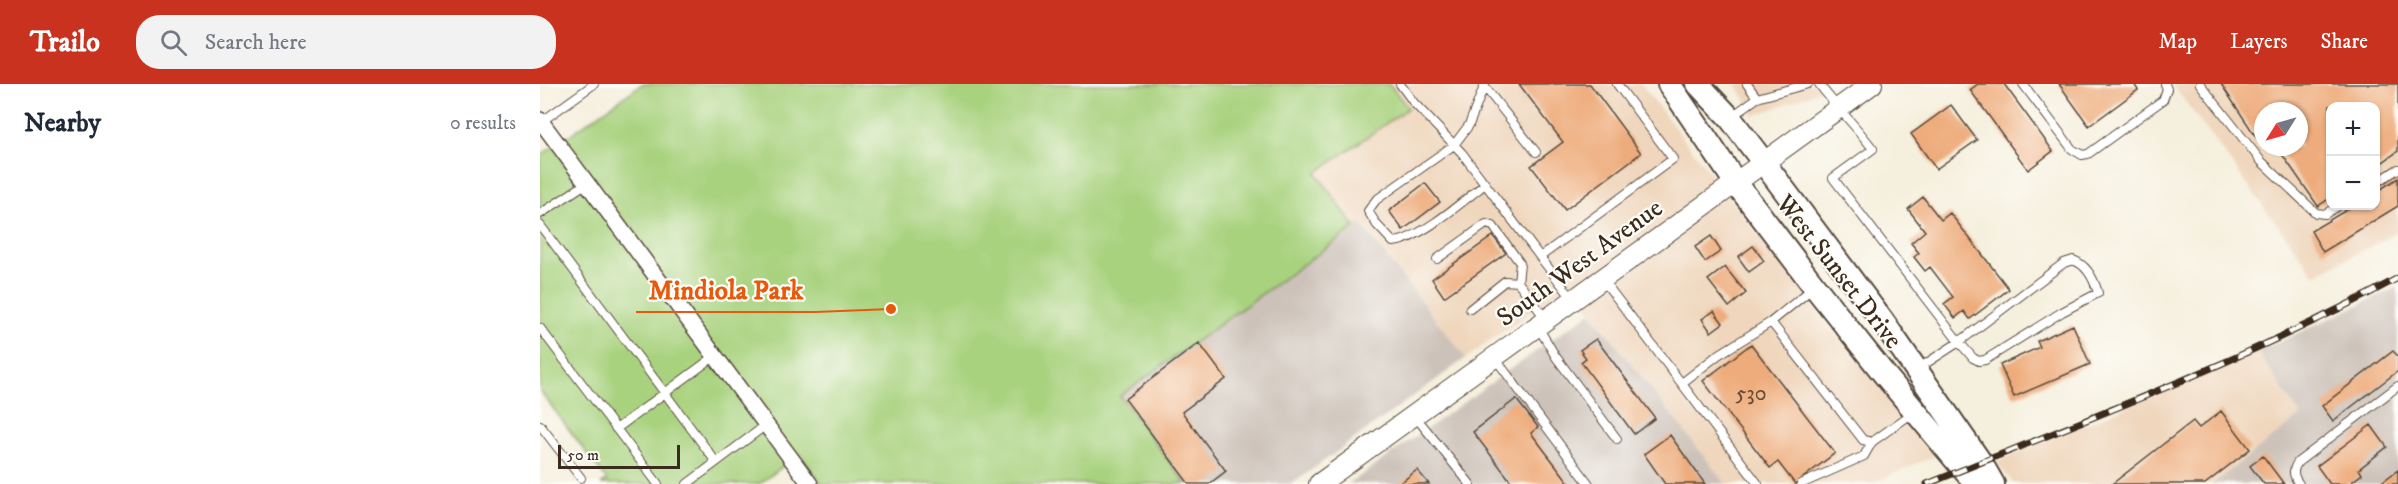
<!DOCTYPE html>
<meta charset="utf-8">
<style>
body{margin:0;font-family:"IM FELL DW Pica",serif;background:#f2f2f3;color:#1f2937}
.controls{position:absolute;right:18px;top:18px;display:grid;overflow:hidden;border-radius:12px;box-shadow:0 2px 4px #0004}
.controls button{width:54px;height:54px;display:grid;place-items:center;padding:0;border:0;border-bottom:2px solid #e0e1e3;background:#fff;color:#1f2937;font:30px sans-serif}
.compass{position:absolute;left:1714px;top:18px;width:54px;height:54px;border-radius:50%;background:#fff;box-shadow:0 2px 4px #0004;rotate:233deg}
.scale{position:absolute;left:18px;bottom:15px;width:122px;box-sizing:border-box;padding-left:6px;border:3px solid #3b2a1e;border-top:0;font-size:16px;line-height:21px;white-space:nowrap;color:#3b2a1e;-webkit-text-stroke:4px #fdfcf7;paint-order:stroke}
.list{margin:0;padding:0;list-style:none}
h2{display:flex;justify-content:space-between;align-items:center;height:78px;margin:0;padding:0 24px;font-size:26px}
h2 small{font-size:20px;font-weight:400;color:#747a83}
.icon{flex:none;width:33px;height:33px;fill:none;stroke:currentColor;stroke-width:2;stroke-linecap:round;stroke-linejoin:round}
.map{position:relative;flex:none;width:1858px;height:400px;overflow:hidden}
header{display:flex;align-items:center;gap:36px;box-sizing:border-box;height:84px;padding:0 30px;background:#c8321e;color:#fff}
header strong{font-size:28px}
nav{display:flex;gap:33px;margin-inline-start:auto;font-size:21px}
.search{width:420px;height:54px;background:#f2f2f3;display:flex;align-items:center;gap:15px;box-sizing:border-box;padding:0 21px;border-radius:24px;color:#747a83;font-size:22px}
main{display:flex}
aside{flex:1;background:#fff}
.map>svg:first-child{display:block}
.built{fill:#efd6bc;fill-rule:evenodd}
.industrial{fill:#cdc2b9}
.green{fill:#a8d27e;stroke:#727e4e;stroke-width:1.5}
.building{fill:#eeac7b}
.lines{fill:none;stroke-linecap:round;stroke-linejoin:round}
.service-casing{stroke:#57483b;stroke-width:10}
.minor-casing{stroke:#57483b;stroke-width:18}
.tertiary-casing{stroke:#57483b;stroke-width:22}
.secondary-casing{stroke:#57483b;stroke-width:26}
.service{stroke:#fff;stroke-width:8}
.minor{stroke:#fff;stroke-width:15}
.tertiary{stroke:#fff;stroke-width:20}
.secondary{stroke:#fff;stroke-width:22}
.rail-casing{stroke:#3b2a1e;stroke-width:7}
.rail{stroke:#fdfcf7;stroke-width:4.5;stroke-dasharray:14;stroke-linecap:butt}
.labels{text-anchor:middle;stroke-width:4.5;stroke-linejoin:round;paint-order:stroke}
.number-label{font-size:22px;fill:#684a35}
.street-label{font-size:26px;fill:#3b2a1e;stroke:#fdfcf7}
.leader{fill:none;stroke:#e8590c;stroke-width:2}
.callout-dot{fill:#e8590c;stroke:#fdfcf7;stroke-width:2}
.callout-label{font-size:27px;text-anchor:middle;font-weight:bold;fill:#e8590c;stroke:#fdfcf7;stroke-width:4.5;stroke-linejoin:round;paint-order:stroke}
</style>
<header>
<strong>Trailo</strong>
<div class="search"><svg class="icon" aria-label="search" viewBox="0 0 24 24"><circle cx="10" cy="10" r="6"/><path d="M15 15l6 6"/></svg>Search here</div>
<nav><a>Map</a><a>Layers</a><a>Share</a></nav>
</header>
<main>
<aside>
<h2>Nearby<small>0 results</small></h2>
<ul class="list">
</ul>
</aside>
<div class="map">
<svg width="1858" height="400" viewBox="0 0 1858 400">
<rect width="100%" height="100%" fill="#fdfcf7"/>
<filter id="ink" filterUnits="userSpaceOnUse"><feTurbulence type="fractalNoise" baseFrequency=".0167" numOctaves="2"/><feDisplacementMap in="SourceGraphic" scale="12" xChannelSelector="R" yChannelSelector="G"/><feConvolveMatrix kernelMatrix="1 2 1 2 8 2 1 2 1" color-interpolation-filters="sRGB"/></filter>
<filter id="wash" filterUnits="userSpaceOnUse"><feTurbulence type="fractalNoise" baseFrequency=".008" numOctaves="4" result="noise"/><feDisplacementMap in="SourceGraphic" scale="24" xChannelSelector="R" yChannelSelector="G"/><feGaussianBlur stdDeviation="1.35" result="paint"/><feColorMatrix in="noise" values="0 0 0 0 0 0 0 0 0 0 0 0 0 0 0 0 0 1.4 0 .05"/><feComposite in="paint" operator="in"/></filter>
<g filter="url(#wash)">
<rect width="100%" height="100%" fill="#f5efdd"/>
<path class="built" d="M849,0H1101L1295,249L1376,345L1395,372L1329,400H1186L1030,200L926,274L821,139L815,143L776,89L868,25Z
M1196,0H1287L1274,9L1214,32Z
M1632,0H1858V148L1775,191ZM1790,22H1836V122H1790ZM1723,27H1759V63H1723Z
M1717,268L1761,332L1672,400H1474L1456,378Z"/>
<path class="industrial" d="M820,139L926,274L752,400H646L580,312Z
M1858,203V400H1672L1761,332L1717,268Z
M1051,228L1186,400H809Z"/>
<path class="green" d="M102,0H849L868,24L776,89L815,143L580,312L646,400H282L260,370L219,400H62L67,396L0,307V72Z"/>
<g id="blocks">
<path class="building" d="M979,0H1050L1101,69L1025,126L991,82L1023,58Z
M1438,0H1464L1513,67L1488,86L1430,6Z
M1519,0H1594L1598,6L1549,42Z
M1681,0H1858V67L1836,83V22H1790V114L1778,122L1737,63H1759V27H1723V52L1718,56Z
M1411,21L1437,56L1396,85L1371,50Z
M1858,94V122L1783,168L1771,147L1813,122H1836V108Z
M885,99L900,118L863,146L849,127Z
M1383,113L1401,136L1410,129L1469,205L1430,235L1424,227L1415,234L1404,220L1413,213L1390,183L1385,187L1374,173L1379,169L1371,159L1385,147L1368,125Z
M953,152L966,169L904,213L892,195Z
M1171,152L1181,167L1165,178L1155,163Z
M1213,162L1224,177L1209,188L1198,173Z
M1185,183L1206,209L1189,223L1168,196Z
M1174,227L1183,239L1171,248L1162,235Z
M1533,241L1550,280L1474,313L1460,281L1500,263L1497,257Z
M1056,255L1115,334L1094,350L1041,278L1046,274L1040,266Z
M659,259L686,295L642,328L686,387L669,400H649L585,315Z
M1211,260L1295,369L1255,400L1238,378L1230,384L1163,297Z
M1853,267L1858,272V287L1793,337L1782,322Z
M976,315L998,343L991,349L1030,400H973L933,348Z
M1681,327L1710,365L1665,400H1572L1653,337L1659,344Z
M1831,341L1847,363L1819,385L1822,390L1809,400H1790L1777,382Z
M1130,351L1165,400H1125L1104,370Z
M1723,372L1744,400H1724L1710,382Z
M877,386L889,400H859Z
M1858,386V400H1839Z"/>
</g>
</g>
<g filter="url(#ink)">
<use href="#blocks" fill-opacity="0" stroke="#57483b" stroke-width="1.5"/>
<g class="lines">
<g class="service-casing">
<path id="service" d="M860,0L874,19L922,69L1000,173
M945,0L929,41L914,61L836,116L828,127L837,141L853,158C877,157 925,116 945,100
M1279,0C1296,23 1316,42 1333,65L1293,94L1419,258L1379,284
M1483,0L1532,65L1542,71L1548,70L1623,16L1627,5L1625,0
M1660,0L1721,77L1776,129L1785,130L1798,122
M944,2L996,68
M1217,14L1268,0
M1191,33L1217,14L1207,0
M1,38L54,0
M1836,99L1858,85
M0,130L47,99
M0,141L176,378
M897,175L946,140L953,142L980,179L978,198
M1533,176C1547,181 1554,195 1558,209L1522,228L1445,276L1439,277L1433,274L1419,258L1524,179Z
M1063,196L1218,400
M1273,204L1231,238L1323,356L1332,358L1374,328
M1032,214L1000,173L1133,75L1077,0
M930,225L965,197L978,198L1005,234
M998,243L1016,273L1077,355
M0,244L118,400
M955,274L1049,400
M1142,299L1178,271L1231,238
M875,332L930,400
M0,341L41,394
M76,345L175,272
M147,400L226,341
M1261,400L1324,372L1332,358
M1759,400C1753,392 1752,386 1758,378L1858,302"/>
</g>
<g class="minor-casing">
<path id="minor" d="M0,36L270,400"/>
</g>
<g class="tertiary-casing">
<path id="tertiary" d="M779,400L1332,0"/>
</g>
<g class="secondary-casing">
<path id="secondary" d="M1129,0L1196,99L1275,203L1344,290L1436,400
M1158,0L1190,34L1224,79L1341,235L1441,379L1453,400"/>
</g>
<use href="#service" class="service"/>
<use href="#minor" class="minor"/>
<use href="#tertiary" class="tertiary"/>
<use href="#secondary" class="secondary"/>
<g class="rail-casing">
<path id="rail" d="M1387,400C1545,336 1707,276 1858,194"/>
</g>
<use href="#rail" class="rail"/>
</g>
</g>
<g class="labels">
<g class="number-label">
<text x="1211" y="316">530</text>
</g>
<g class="street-label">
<text transform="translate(1039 178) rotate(-36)" y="9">South West Avenue</text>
<text transform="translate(1300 187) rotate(52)" y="9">West Sunset Drive</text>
</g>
</g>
<path class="leader" d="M351 225L275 228H96"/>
<circle class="callout-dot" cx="351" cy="225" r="6"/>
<g class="callout-label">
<text x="186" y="215">Mindiola Park</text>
</g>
</svg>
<div class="controls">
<button>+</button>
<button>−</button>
</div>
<svg class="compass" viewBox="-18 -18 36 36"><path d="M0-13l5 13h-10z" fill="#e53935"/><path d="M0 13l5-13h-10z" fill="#747a83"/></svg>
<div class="scale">50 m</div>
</div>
</main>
